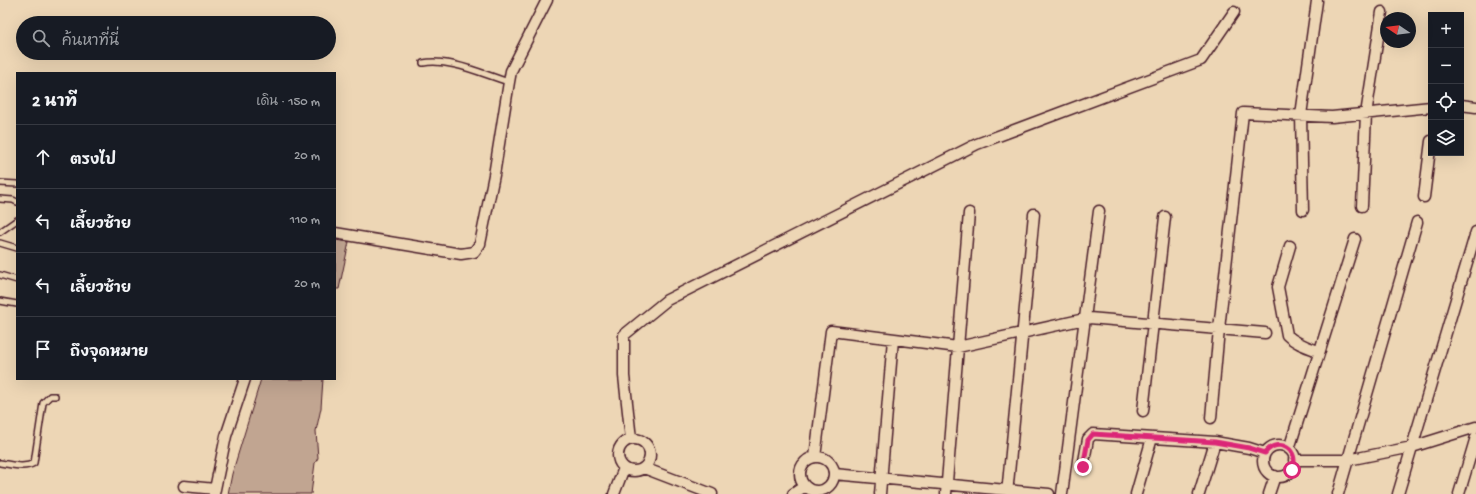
<!DOCTYPE html>
<html lang="th">
<meta charset="utf-8">
<style>
body{margin:0;font-family:"Gochi Hand","Playpen Sans Thai",sans-serif;background:#242831;color:#f1f3f6}
.controls{position:absolute;right:12px;top:12px;display:grid;overflow:hidden;border-radius:0px;box-shadow:0 4px 16px #0002}
.controls button{width:36px;height:36px;display:grid;place-items:center;padding:0;border:0;border-bottom:1px solid #363941;background:#171b24;color:#f1f3f6;font:20px sans-serif}
.compass{position:absolute;left:1380px;top:12px;width:36px;height:36px;border-radius:50%;background:#171b24;box-shadow:0 4px 16px #0002;rotate:283deg}
.stop{position:absolute;width:12px;height:12px;margin:-9px;border:3px solid #db2777;border-radius:50%;background:#fff}
.stop.end{background:#db2777;border-color:#fff;box-shadow:0 1px 4px #0008}
.list{margin:0;padding:0;list-style:none}
h2{display:flex;justify-content:space-between;align-items:center;height:52px;margin:0;padding:0 16px;font-size:17px}
h2 small{font-size:13px;font-weight:400;color:#9ea1a6}
.list li{display:grid;grid-template-columns:26px 1fr auto;gap:12px;align-items:center;box-sizing:border-box;height:64px;padding:0 16px;border-top:1px solid #363941}
.list b{display:block;font-size:15px;white-space:nowrap}
.list em{font-size:13px;font-style:normal;color:#9ea1a6}
.icon{flex:none;width:22px;height:22px;fill:none;stroke:currentColor;stroke-width:2;stroke-linecap:round;stroke-linejoin:round}
.map{position:relative;flex:none;width:1476px;height:494px;overflow:hidden}
.search{position:absolute;background:#171b24;box-shadow:0 4px 16px #0002;left:16px;top:16px;width:320px;height:44px;display:flex;align-items:center;gap:10px;box-sizing:border-box;padding:0 14px;border-radius:22px;color:#9ea1a6;font-size:15px}
.panel{position:absolute;background:#171b24;box-shadow:0 4px 16px #0002;left:16px;top:72px;width:320px;height:308px;border-radius:0px}
.map>svg:first-child{display:block}
.building{fill:#c1a591;stroke:#4a1f2b}
.lines{fill:none;stroke-linecap:round;stroke-linejoin:round}
.service-casing{stroke:#4a1f2b;stroke-width:8}
.minor-casing{stroke:#4a1f2b;stroke-width:13}
.service{stroke:#edd6b5;stroke-width:5}
.minor{stroke:#edd6b5;stroke-width:10}
.route{stroke:#db2777;stroke-width:5}
</style>
<div class="map">
<svg width="1476" height="494" viewBox="0 0 1476 494">
<rect width="100%" height="100%" fill="#edd6b5"/>
<filter id="ink" filterUnits="userSpaceOnUse"><feTurbulence type="fractalNoise" baseFrequency=".025" numOctaves="2"/><feDisplacementMap in="SourceGraphic" scale="8" xChannelSelector="R" yChannelSelector="G"/><feConvolveMatrix kernelMatrix="1 2 1 2 8 2 1 2 1" color-interpolation-filters="sRGB"/></filter>
<g filter="url(#ink)">
<path class="building" d="M335,240L349,242L339,289H335Z
M261,379H323L321,408L316,431L318,458L315,463L311,494H228L232,474Z"/>
<g class="lines">
<g class="service-casing">
<path id="service" d="M423,63C450,58 482,74 509,82
M0,183L17,184
M0,199L13,200L17,202
M0,232L17,220
M0,243L17,248
M0,275L17,280
M0,301L17,304
M0,463C10,464 24,469 34,463L43,403L50,396H55"/>
</g>
<g class="minor-casing">
<path id="minor" d="M1461,105L1476,107
M1424,197L1431,141
M1362,206L1366,114L1382,12
M1303,210L1301,115L1317,1
M335,233L461,254L474,252L480,244L494,175L509,82L511,71L547,0
M1290,246L1278,287L1287,335C1295,343 1307,347 1318,351
M1143,411L1165,217
M1211,418L1219,329L1243,113L1332,117L1431,107
M618 455a16 16 0 1 1 32 0a16 16 0 1 1-32 0Z
M631,439L624,376V335L667,300L977,144L1201,60L1234,12
M1263 461a16 16 0 1 1 32 0a16 16 0 1 1-32 0Z
M1289,449L1355,239
M815,457L831,331L958,347L1089,318L1265,333
M800 474a17 17 0 1 1 34 0a17 17 0 1 1-34 0Z
M1294,460H1348L1412,447L1476,427
M1083,467L1088,439L1093,434L1215,442L1249,448L1265,453
M644,468L712,494
M834,474L1049,494
M184,486L215,489
M214,494L226,436L245,379
M614,494L624,468
M793,494L805,486
M880,494L893,339
M946,494L969,213
M1007,494L1034,214
M1062,494L1099,211
M1136,494L1152,438
M1199,494L1215,442
M1269,494L1275,476
M1338,494L1417,222
M1398,494L1476,232
M1459,494L1476,437"/>
</g>
<use href="#service" class="service"/>
<use href="#minor" class="minor"/>
</g>
</g>
<g class="lines" filter="url(#ink)">
<path class="route" d="M1083,467L1088,440L1093,434L1215,442L1249,448L1265,453C1278,436 1301,450 1292,470"/>
</g>
</svg>
<div class="controls">
<button>+</button>
<button>−</button>
<button><svg class="icon" aria-label="locate" viewBox="0 0 24 24"><circle cx="12" cy="12" r="6"/><path d="M12 2v4M12 18v4M2 12h4M18 12h4"/></svg></button>
<button><svg class="icon" aria-label="layers" viewBox="0 0 24 24"><path d="M12 4l9 5-9 5-9-5zM3 14l9 5 9-5"/></svg></button>
</div>
<svg class="compass" viewBox="-18 -18 36 36"><path d="M0-13l5 13h-10z" fill="#e53935"/><path d="M0 13l5-13h-10z" fill="#9ea1a6"/></svg>
<div class="stop" style="left:1292px;top:470px"></div>
<div class="stop end" style="left:1083px;top:467px"></div>
<div class="search"><svg class="icon" aria-label="search" viewBox="0 0 24 24"><circle cx="10" cy="10" r="6"/><path d="M15 15l6 6"/></svg>ค้นหาที่นี่</div>
<section class="panel">
<h2>2 นาที<small>เดิน · 150 m</small></h2>
<ul class="list">
<li><svg class="icon" aria-label="ahead" viewBox="0 0 24 24"><path d="M12 20V5M6 11l6-6 6 6"/></svg><div><b>ตรงไป</b></div><em>20 m</em></li>
<li><svg class="icon" aria-label="left" viewBox="0 0 24 24"><path d="M17 20v-9H6M10 6l-5 5 5 5"/></svg><div><b>เลี้ยวซ้าย</b></div><em>110 m</em></li>
<li><svg class="icon" aria-label="left" viewBox="0 0 24 24"><path d="M17 20v-9H6M10 6l-5 5 5 5"/></svg><div><b>เลี้ยวซ้าย</b></div><em>20 m</em></li>
<li><svg class="icon" aria-label="arrive" viewBox="0 0 24 24"><path d="M6 21V4h12l-3 4 3 4H6"/></svg><div><b>ถึงจุดหมาย</b></div></li>
</ul>
</section>
</div>
